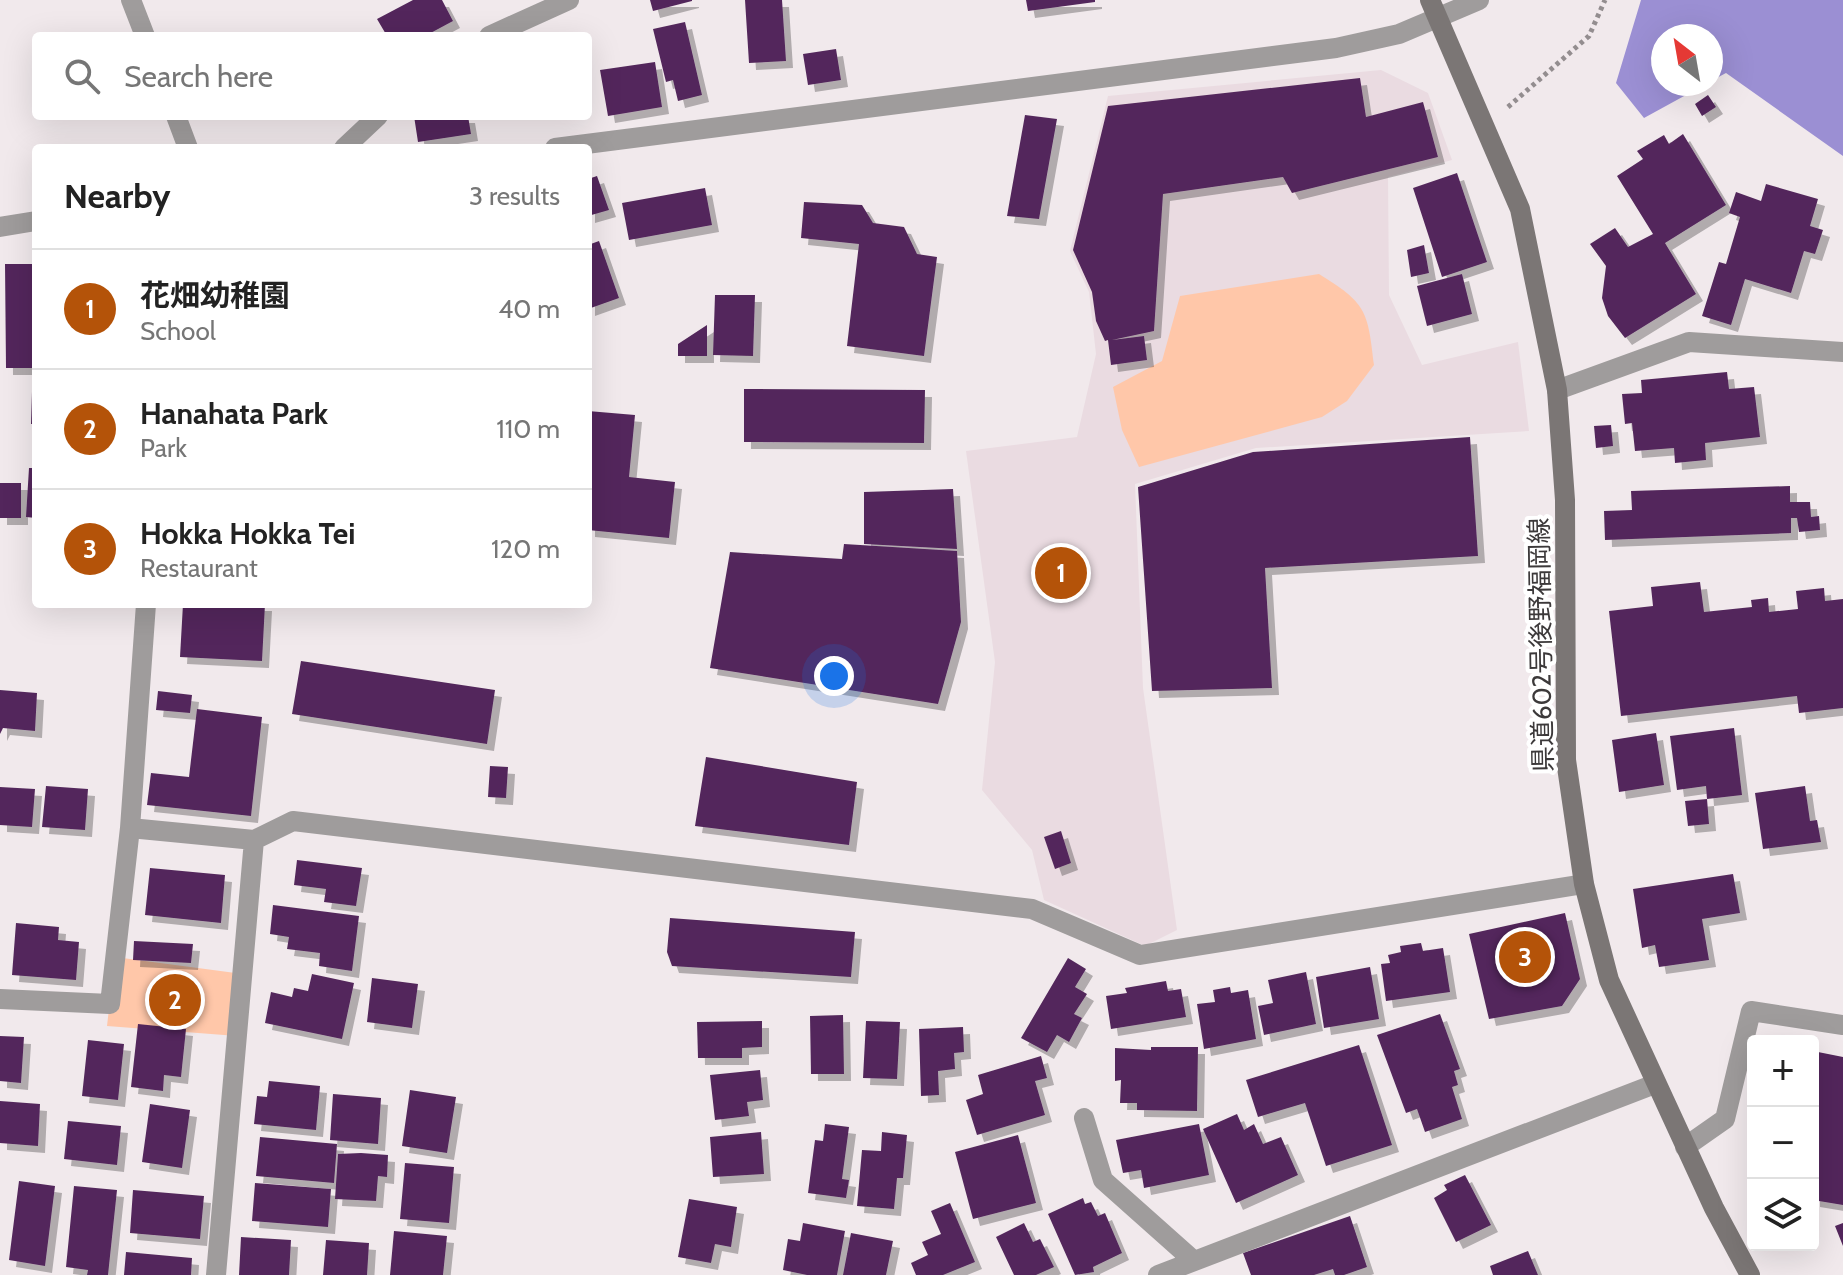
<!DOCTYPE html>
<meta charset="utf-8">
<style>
body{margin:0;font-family:Cabin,"Noto Sans JP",sans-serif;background:#f2f2f2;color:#222}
.controls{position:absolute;right:24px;bottom:24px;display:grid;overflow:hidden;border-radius:8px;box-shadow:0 8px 32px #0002}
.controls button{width:72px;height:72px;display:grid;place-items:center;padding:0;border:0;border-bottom:2px solid #e0e0e0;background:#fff;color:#222;font:40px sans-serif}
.compass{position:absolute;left:1651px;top:24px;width:72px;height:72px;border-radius:50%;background:#fff;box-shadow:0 8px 32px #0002;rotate:329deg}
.you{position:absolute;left:834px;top:676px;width:28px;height:28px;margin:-20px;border:6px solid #fff;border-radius:50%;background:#1a73e8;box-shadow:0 0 0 12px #1a73e833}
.badge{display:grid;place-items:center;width:52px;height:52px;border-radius:50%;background:#b45309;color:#fff;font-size:26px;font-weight:700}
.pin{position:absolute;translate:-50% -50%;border:4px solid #fff;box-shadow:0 2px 8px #0006}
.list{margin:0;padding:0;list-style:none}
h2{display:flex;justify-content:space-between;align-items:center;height:104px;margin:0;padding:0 32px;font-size:34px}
h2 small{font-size:26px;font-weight:400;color:#767676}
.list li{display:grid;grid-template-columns:52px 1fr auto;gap:24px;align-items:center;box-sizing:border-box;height:120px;padding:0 32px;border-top:2px solid #e0e0e0}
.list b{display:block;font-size:30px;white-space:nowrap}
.list p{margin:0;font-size:26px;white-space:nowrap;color:#767676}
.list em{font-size:26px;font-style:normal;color:#767676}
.icon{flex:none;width:44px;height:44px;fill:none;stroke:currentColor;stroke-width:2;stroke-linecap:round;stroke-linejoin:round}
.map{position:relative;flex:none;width:1843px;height:1275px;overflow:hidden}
.search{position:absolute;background:#fff;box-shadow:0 8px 32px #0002;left:32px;top:32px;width:560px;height:88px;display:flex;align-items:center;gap:20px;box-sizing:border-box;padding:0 28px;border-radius:8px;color:#767676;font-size:30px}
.panel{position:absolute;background:#fff;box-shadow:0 8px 32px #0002;left:32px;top:144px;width:560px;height:464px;border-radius:8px}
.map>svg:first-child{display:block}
.built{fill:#eadbe1}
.green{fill:#ffc7a9}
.water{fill:#9b8fd3}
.building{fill:#53285b;filter:url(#shadow)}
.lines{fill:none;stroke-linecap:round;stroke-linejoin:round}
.path{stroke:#938d8f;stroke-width:5;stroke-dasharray:4 4;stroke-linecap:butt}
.street{stroke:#9f9c9c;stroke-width:20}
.secondary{stroke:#7b7675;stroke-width:20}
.labels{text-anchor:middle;stroke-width:8;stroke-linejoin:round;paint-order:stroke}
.street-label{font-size:26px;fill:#3c393a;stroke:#fff}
</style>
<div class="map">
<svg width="1843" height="1275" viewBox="0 0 1843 1275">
<defs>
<filter id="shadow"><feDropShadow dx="7" dy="7" stdDeviation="0" flood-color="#0004"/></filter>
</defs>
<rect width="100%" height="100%" fill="#f1e9ec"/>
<path class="built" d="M1381,70L1428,93L1452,160L1388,177L1389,295L1422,365L1518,342L1529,431L1256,448L1135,484L1143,688L1177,930L1145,946L1044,900L1032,850L982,790L995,662L966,451L1077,437L1096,354L1089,292L1070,251L1108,96Z"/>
<path class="green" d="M1319,274C1366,303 1368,310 1374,365L1347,401L1322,417L1139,467L1122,430L1113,387L1162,361L1180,296Z
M115,957L243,974L237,1036L107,1026Z"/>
<path class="water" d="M1641,0H1843V156L1726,73L1711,81V36H1663V84H1706L1644,118L1616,83Z"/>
<path class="building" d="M413,0H442L453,21L425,36H387L377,19Z
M650,0H692V1L653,11Z
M745,0H782L786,61L749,63Z
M1026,0H1095V2L1028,11Z
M685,22L702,95L678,101L673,80L666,82L653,29Z
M836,49L841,80L808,85L803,54Z
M655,62L662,107L608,116L600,70Z
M1360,78L1366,117L1423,102L1438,157L1292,193L1283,177L1163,194L1154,331L1112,340L1144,336L1147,360L1111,365L1108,340L1105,341L1096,321L1092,292L1073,250L1108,106Z
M1708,95L1716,107L1702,116L1695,104Z
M1025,115L1057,119L1039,219L1007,216Z
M414,116H468L471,134L418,142Z
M1683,134L1726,205L1665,243L1696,294L1625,338L1608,316L1602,298L1606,266L1590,244L1615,228L1628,247L1653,234L1617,176L1643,159L1637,151L1664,135L1669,144Z
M1457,173L1487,262L1442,277L1413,188Z
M597,176L609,210L588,216V179Z
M1766,184L1818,199L1810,226L1823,230L1815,254L1804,251L1791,293L1745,279L1731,325L1702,316L1719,262L1726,264L1740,217L1729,213L1736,192L1761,201Z
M705,188L712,225L629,240L622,203Z
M804,202L862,205L873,223L904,227L917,254L937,257L924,356L847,346L859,244L801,238Z
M599,241L619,298L588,309V245Z
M1424,245L1429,273L1411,277L1407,250Z
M5,264H36V368H6Z
M1462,274L1472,314L1427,326L1417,286Z
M715,295H755L753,356L713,355Z
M707,325V356H678V344Z
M1727,372L1729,389L1754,387L1760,437L1705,443L1706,460L1675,463L1674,448L1635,451L1632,423L1625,424L1622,394L1642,393L1641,380Z
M744,389L925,390L924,443L744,442Z
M32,392H36V424H31Z
M588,411L635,415L629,477L675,482L669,538L588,530Z
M1611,425L1613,446L1596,448L1594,426Z
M1470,437L1478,556L1265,568L1272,688L1152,691L1138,487L1253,452Z
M29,468H36V518L26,517Z
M0,483H21V518H0Z
M1790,486V502H1810L1811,517L1819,516L1820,530L1799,532L1797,518H1791V533L1605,540L1604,511L1632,510L1631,491Z
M953,489L957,549L864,544V492Z
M844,544L957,551L961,622L938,704L710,668L730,552L842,559Z
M1700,582L1704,612L1752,607L1751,600L1768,598L1769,612L1798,609L1796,591L1824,588L1825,601L1843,599V708L1799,713L1797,696L1621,716L1609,611L1653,606L1651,587Z
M183,604H265L262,661L180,657Z
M301,661L495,690L487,744L292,714Z
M0,690L37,693L35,731L3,728L0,734Z
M158,691L192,695L190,713L156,710Z
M197,709L262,717L251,816L147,805L151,773L189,777Z
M1734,728L1742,795L1707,799L1706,786L1677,790L1670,736Z
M1656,733L1664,785L1619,792L1612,740Z
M706,757L857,782L849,845L695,826Z
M490,766L508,767L506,798L488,797Z
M46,786L88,789L85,830L42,827Z
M1805,786L1810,821L1817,820L1821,842L1763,849L1755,793Z
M0,787L35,789L32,827L0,825Z
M1707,799L1709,824L1688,826L1685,801Z
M1061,831L1071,863L1055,869L1044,837Z
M297,860L362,868L356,906L324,902L326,889L294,885Z
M150,868L225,875L221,923L145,915Z
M1733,874L1740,913L1702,919L1709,960L1659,967L1655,945L1642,948L1633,889Z
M273,905L359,916L352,971L319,966L320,953L287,949L289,937L270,934Z
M1565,913L1580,979L1562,1006L1489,1019L1469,934Z
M670,918L855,932L851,977L672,966L667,952Z
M16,923L59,927L58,940L79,942L76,980L12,975Z
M134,941L193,944L191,963L133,960Z
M1421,943L1423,951L1443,948L1450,992L1386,1001L1381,964L1390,963L1388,955L1401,952L1400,946Z
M1068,958L1086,969L1075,987L1087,994L1074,1014L1082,1018L1069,1042L1057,1035L1047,1052L1021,1038Z
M1370,967L1379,1019L1324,1028L1316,977Z
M1306,972L1316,1024L1264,1035L1258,1006L1273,1003L1268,980Z
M312,974L354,983L342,1039L265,1023L271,992L292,997L294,988L308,991Z
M372,978L418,984L412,1028L367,1022Z
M1166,981L1168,991L1181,989L1186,1017L1111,1029L1106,996L1127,993L1125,988Z
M1230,987L1231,993L1248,990L1256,1039L1204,1049L1197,1004L1215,1002L1213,990Z
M1440,1014L1460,1069L1454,1071L1458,1085L1452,1087L1462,1119L1425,1132L1417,1109L1406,1113L1377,1035Z
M843,1015L844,1074H811L810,1016Z
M762,1021V1047L742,1048V1058H698L697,1022Z
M866,1021L900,1022L897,1079L863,1078Z
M138,1024L186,1029L181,1077L164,1075L163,1091L131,1087Z
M963,1027L964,1052L954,1053L955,1069L938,1071L939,1095L921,1096L919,1029Z
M0,1036L24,1037L21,1083L0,1081Z
M88,1040L124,1044L118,1100L82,1096Z
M1359,1045L1392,1145L1326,1166L1305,1103L1258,1117L1246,1080Z
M1151,1047H1198L1197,1111L1137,1110V1103H1120L1121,1080L1115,1081V1048L1151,1050Z
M1813,1051L1843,1057V1205L1813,1200Z
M1041,1056L1047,1078L1035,1081L1045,1115L977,1135L966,1100L983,1094L978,1075Z
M760,1070L763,1100L747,1102L749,1116L715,1120L710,1075Z
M269,1081L320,1086L316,1130L254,1124L257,1096L267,1097Z
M410,1090L456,1097L447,1153L402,1146Z
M333,1094L381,1098L378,1144L330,1140Z
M0,1101L40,1104L38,1146L0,1143Z
M150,1104L190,1110L182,1168L142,1162Z
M1237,1114L1244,1130L1254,1124L1263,1144L1281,1137L1298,1175L1236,1203L1203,1129Z
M68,1121L121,1126L117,1165L64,1159Z
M825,1124L849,1127L842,1179L849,1180L846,1198L808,1193L815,1140L823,1141Z
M1199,1124L1209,1175L1144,1188L1141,1170L1123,1173L1116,1140Z
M761,1132L764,1174L713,1177L710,1137Z
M882,1132L907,1135L903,1178H897L894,1209L857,1206L862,1150L881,1151Z
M1018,1135L1036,1203L973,1219L955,1152Z
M260,1137L337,1144L334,1183L256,1176Z
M361,1153L388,1155L387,1177L378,1176L376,1201L335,1199L338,1154Z
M405,1163L454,1167L449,1223L400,1219Z
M1465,1175L1491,1225L1456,1242L1434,1198L1447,1190L1444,1185Z
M19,1181L55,1186L45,1266L9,1260Z
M255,1183L331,1189L328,1227L252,1221Z
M74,1186L117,1190L108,1275H87L88,1270L66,1267Z
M133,1190L204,1196L200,1239L130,1233Z
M1083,1198L1085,1204L1091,1202L1098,1216L1105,1213L1122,1253L1093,1267L1094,1272L1075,1275L1048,1214Z
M689,1199L737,1207L731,1247L715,1244L711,1263L678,1257Z
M950,1203L975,1262L943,1275H916L911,1263L928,1255L922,1242L941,1234L931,1211Z
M1350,1216L1367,1267L1344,1275H1335L1333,1269L1314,1275H1251L1243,1253Z
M803,1223L845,1231L837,1275H807L783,1270L788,1239L800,1241Z
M1024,1223L1033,1242L1040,1239L1054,1267L1036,1275H1014L996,1237Z
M1843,1223V1246L1835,1226Z
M394,1231L447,1236L443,1275H390Z
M851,1233L893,1241L886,1275H843Z
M241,1237L291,1240L289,1275H239Z
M326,1240L369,1243L367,1275H323Z
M1528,1251L1538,1275H1493L1490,1266Z
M126,1252L192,1258L191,1275H124Z"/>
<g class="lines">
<path class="path" d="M1508,107L1589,36L1605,0"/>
<path class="street" d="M131,0L145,36
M489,36L569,0
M176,116L188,148
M344,148L378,116
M555,148L1336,48L1399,34L1479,0
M0,227L36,221
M1557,390L1689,342L1843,352
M130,828L146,604
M0,999L110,1004L130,828L254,840L293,821L1032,909L1140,955L1584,884
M1084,1118L1103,1180L1194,1261
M1685,1147L1725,1119L1751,1011L1843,1025
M216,1275L254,840
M1158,1275L1655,1084"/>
<path class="secondary" d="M1430,0L1520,209L1557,390L1565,500L1566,760L1584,884L1609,980L1714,1208L1750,1275"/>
</g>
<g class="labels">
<g class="street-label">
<text transform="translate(1541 645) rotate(-91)" y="9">県道602号後野福岡線</text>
</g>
</g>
</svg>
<div class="controls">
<button>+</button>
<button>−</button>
<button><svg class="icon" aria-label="layers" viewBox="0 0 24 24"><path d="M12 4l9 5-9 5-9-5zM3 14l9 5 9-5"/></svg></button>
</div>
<svg class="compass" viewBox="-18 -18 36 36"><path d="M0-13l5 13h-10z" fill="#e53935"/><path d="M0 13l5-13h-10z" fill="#767676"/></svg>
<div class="you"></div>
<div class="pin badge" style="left:1061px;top:573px">1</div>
<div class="pin badge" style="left:175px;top:1000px">2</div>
<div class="pin badge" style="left:1525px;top:957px">3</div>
<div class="search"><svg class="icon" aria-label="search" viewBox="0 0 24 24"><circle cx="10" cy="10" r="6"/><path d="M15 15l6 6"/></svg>Search here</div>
<section class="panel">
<h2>Nearby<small>3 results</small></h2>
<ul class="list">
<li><span class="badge">1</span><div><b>花畑幼稚園</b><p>School</p></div><em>40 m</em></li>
<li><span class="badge">2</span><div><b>Hanahata Park</b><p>Park</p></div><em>110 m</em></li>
<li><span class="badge">3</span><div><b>Hokka Hokka Tei</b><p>Restaurant</p></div><em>120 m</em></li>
</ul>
</section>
</div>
